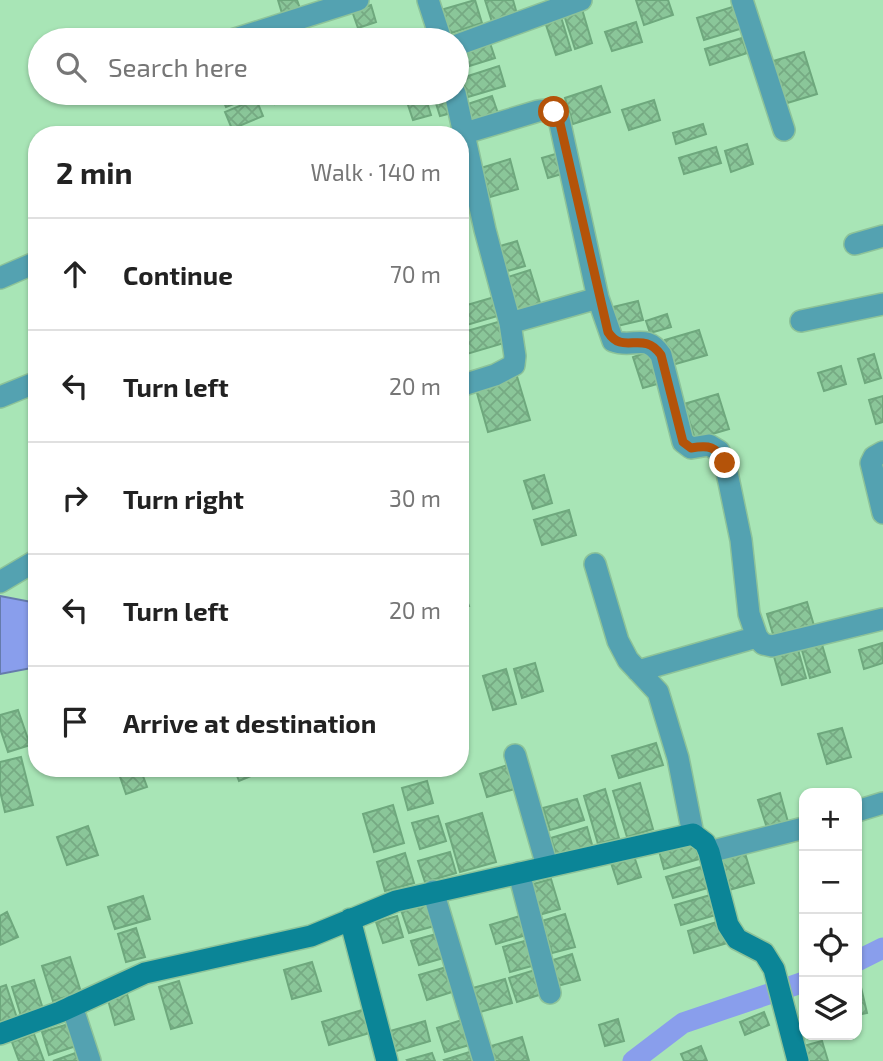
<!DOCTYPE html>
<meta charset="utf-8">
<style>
body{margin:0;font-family:"Exo 2",sans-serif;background:#f6f6f6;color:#222}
.controls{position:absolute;right:21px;bottom:21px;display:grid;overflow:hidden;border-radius:14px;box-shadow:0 2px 5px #0004}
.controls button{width:63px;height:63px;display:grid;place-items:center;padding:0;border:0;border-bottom:2px solid #e0e0e0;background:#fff;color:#222;font:35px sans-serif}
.stop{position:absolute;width:21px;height:21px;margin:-16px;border:5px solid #b45309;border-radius:50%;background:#fff}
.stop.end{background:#b45309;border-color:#fff;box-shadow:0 2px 7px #0008}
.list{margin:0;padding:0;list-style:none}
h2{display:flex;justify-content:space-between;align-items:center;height:91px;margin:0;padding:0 28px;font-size:30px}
h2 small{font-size:23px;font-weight:400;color:#767676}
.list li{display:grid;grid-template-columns:46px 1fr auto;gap:21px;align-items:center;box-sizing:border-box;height:112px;padding:0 28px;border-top:2px solid #e0e0e0}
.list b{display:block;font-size:26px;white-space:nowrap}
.list em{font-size:23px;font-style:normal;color:#767676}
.icon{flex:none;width:38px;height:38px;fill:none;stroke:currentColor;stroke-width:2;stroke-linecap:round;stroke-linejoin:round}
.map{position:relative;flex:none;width:883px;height:1061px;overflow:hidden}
.search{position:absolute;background:#fff;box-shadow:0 2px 5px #0004;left:28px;top:28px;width:441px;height:77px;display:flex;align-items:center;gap:18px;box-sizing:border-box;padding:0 24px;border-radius:38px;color:#767676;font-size:26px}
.panel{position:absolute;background:#fff;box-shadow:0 2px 5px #0004;left:28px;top:126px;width:441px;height:651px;border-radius:28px}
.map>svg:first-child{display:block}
.water{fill:#899eec;stroke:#657bac;stroke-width:2}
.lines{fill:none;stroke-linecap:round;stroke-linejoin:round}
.canal{stroke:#899eec;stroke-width:21}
.building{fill:url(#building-cross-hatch);stroke:#6ea87d;stroke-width:2}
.street-casing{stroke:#8dc399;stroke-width:24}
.secondary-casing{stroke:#8dc399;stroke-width:24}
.street{stroke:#54a2b1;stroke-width:21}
.secondary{stroke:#0b8597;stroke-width:21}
.route{stroke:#b45309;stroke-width:9}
</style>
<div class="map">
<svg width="883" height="1061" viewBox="0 0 883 1061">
<defs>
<pattern id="building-cross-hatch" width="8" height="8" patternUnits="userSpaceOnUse" patternTransform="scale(1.75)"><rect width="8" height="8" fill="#8ac699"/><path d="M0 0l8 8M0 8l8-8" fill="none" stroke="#76aa83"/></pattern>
</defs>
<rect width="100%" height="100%" fill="#a8e5b6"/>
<path class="water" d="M0,596L37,603V667L0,674Z"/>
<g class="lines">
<path class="canal" d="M857,961L883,948
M633,1061L683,1023L804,982"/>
</g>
<path class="building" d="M278,0H297L302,14L284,20Z
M475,0L482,23L442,36L434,12Z
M485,0H513L517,14L492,22Z
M636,0H668L673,15L644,25Z
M371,5L376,22L358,28L352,11Z
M739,5L746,27L704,40L697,18Z
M582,9L592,43L575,49L564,15Z
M561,17L571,50L556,55L545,22Z
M636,22L642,42L612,51L605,32Z
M488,37L495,58L460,69L457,47Z
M742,38L747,53L710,65L705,49Z
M804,52L817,94L784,104L770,62Z
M499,66L505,86L468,97L462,78Z
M601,86L610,112L573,124L565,98Z
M220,93H259L260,94L226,107Z
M272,93H312L275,104Z
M453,93L459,111L440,116L433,94Z
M425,96L431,115L413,120L407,102Z
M492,96L500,119L472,128L465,105Z
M256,99L263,116L232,129L225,112Z
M654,100L660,120L629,130L622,110Z
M703,124L706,134L676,144L673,133Z
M747,144L753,164L731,172L725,151Z
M716,147L721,163L684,174L679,158Z
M559,153L565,173L548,178L542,158Z
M510,159L518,189L490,197L481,168Z
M517,241L525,266L504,272L497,247Z
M530,270L541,306L515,314L505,278Z
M498,296L504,314L460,327V307Z
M638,301L643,320L617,326L613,307Z
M667,314L671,327L650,333L646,321Z
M505,320L511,341L460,356V333Z
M699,330L707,355L672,365L665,340Z
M653,350L664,382L643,388L633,357Z
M874,354L881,378L865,383L858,359Z
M841,366L846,384L824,391L818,373Z
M516,373L530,420L488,432L475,386Z
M718,394L729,429L695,439L684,404Z
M883,396V422L876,424L869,400Z
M544,475L552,503L533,509L524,481Z
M569,510L576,535L542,545L534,520Z
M460,582L469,606L460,608Z
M807,602L815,629L775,641L767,614Z
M821,641L830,672L810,678L801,647Z
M882,643L883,663L864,669L859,650Z
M797,646L806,678L782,685L773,653Z
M535,663L543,691L522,698L514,669Z
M506,669L516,704L493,710L483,676Z
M18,710L30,745L8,752L0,728V715Z
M842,728L851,757L827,764L818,734Z
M656,743L663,765L619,778L612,756Z
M21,757L33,805L5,812L0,791V762Z
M511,764L518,788L487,797L480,774Z
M117,768H140L147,787L126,794Z
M234,768H264L265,770L239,781Z
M427,781L433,803L408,810L402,788Z
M640,783L653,829L627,837L613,791Z
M605,789L619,838L598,844L584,796Z
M780,793L788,822L767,828L758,800Z
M577,799L584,820L550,830L543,808Z
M393,805L404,843L374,852L363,814Z
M482,813L496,862L460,872L446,824Z
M438,816L446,841L420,849L412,823Z
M88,826L98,855L67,865L57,837Z
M587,827L593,848L557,858L551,838Z
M694,841L699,859L664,869L659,851Z
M744,850L754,883L729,890L719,857Z
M450,852L456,873L425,882L418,861Z
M405,853L414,883L385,891L377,862Z
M634,856L641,877L618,884L611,863Z
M704,866L711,887L673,898L666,877Z
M551,879L560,909L539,915L530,885Z
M714,894L719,914L681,925L675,905Z
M143,896L150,919L115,929L108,907Z
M431,901L438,925L409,933L401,910Z
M7,912L18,937L0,945V916Z
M565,914L575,947L552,953L542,921Z
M397,916L403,937L383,943L376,922Z
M520,916L526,935L496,944L490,925Z
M720,921L727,943L694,953L688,931Z
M136,928L145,957L126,962L118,934Z
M440,933L447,957L419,965L411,941Z
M532,939L539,964L510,972L503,947Z
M572,954L580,980L557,986L550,961Z
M70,957L81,992L53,1001L42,966Z
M312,962L321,991L292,999L284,970Z
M450,966L458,990L427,1000L419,975Z
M535,970L542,994L517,1002L509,978Z
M505,979L512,1003L480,1012L473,988Z
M34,980L43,1009L21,1016L12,987Z
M179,981L192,1023L171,1029L159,987Z
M860,983L867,1013L857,1015V984Z
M6,985L17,1018L0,1024V987Z
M127,994L134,1019L115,1025L108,1000Z
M369,1008L376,1031L329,1045L322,1022Z
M764,1012L769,1025L745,1035L740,1022Z
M465,1019L473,1044L445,1052L437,1028Z
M618,1019L624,1041L605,1046L599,1025Z
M425,1021L430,1041L393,1052L387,1032Z
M72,1023L79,1045L49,1055L42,1032Z
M34,1034L44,1061H19L12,1042Z
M522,1037L529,1061H493L488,1047Z
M822,1041L828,1061H804L800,1047Z
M701,1046L707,1061H684L681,1054Z
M476,1050L480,1061H445L444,1060Z
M81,1051L85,1061H53Z
M432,1053L435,1061H408L407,1060Z"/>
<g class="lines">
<g class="street-casing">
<path id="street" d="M428,0L441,40
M742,0L784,130
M232,40L358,0
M457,45L581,0
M455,93L485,230L510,323L598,298L613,341C634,349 645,332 661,355L683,442L691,448L709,445L719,451L725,463L741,540L749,614L757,637L763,644L772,646L883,619
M465,133L538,111C549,109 553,110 559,119L598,298
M855,244L883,236
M0,278L37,262
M801,321L883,304
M460,386L495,375L514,365L515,356L510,323
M0,397L37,382
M883,452L874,457L871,463L883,513
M595,564L618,641L628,660L658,692L678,758L693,834
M0,582L37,560
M638,671L757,637
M515,755L547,866
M857,811L883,803
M709,852L804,828
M519,873L550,993
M433,891L484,1061
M72,1006L90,1061"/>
</g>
<g class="secondary-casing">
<path id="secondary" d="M350,919L387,1061
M0,1034L60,1012L145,973L311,936L396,901L693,834L705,843L709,852L728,925L737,939L764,953L774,969L798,1061"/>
</g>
<use href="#street" class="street"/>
<use href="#secondary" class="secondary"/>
</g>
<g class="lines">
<path class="route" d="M554,112L559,119L608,332C623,356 643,329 661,355L683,442L691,448C709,445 716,446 725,463"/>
</g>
</svg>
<div class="controls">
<button>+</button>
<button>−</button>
<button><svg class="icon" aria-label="locate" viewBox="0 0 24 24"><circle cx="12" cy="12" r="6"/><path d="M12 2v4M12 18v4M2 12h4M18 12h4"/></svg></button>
<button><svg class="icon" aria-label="layers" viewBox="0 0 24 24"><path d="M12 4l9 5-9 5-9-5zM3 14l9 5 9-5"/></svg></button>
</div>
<div class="stop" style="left:554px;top:112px"></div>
<div class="stop end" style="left:725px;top:463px"></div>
<div class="search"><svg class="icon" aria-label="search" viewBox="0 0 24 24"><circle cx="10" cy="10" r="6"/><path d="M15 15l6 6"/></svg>Search here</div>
<section class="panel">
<h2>2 min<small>Walk · 140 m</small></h2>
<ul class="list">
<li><svg class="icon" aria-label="ahead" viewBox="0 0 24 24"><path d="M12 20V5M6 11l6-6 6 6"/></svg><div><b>Continue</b></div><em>70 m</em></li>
<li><svg class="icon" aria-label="left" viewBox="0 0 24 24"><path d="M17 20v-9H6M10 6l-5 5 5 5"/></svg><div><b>Turn left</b></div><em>20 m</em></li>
<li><svg class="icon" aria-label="right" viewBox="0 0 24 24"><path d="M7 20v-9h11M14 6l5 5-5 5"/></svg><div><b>Turn right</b></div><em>30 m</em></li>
<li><svg class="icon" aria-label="left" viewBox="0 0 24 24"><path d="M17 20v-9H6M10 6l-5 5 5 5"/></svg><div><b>Turn left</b></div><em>20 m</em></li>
<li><svg class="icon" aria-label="arrive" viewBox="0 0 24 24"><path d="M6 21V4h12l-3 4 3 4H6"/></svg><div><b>Arrive at destination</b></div></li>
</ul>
</section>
</div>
